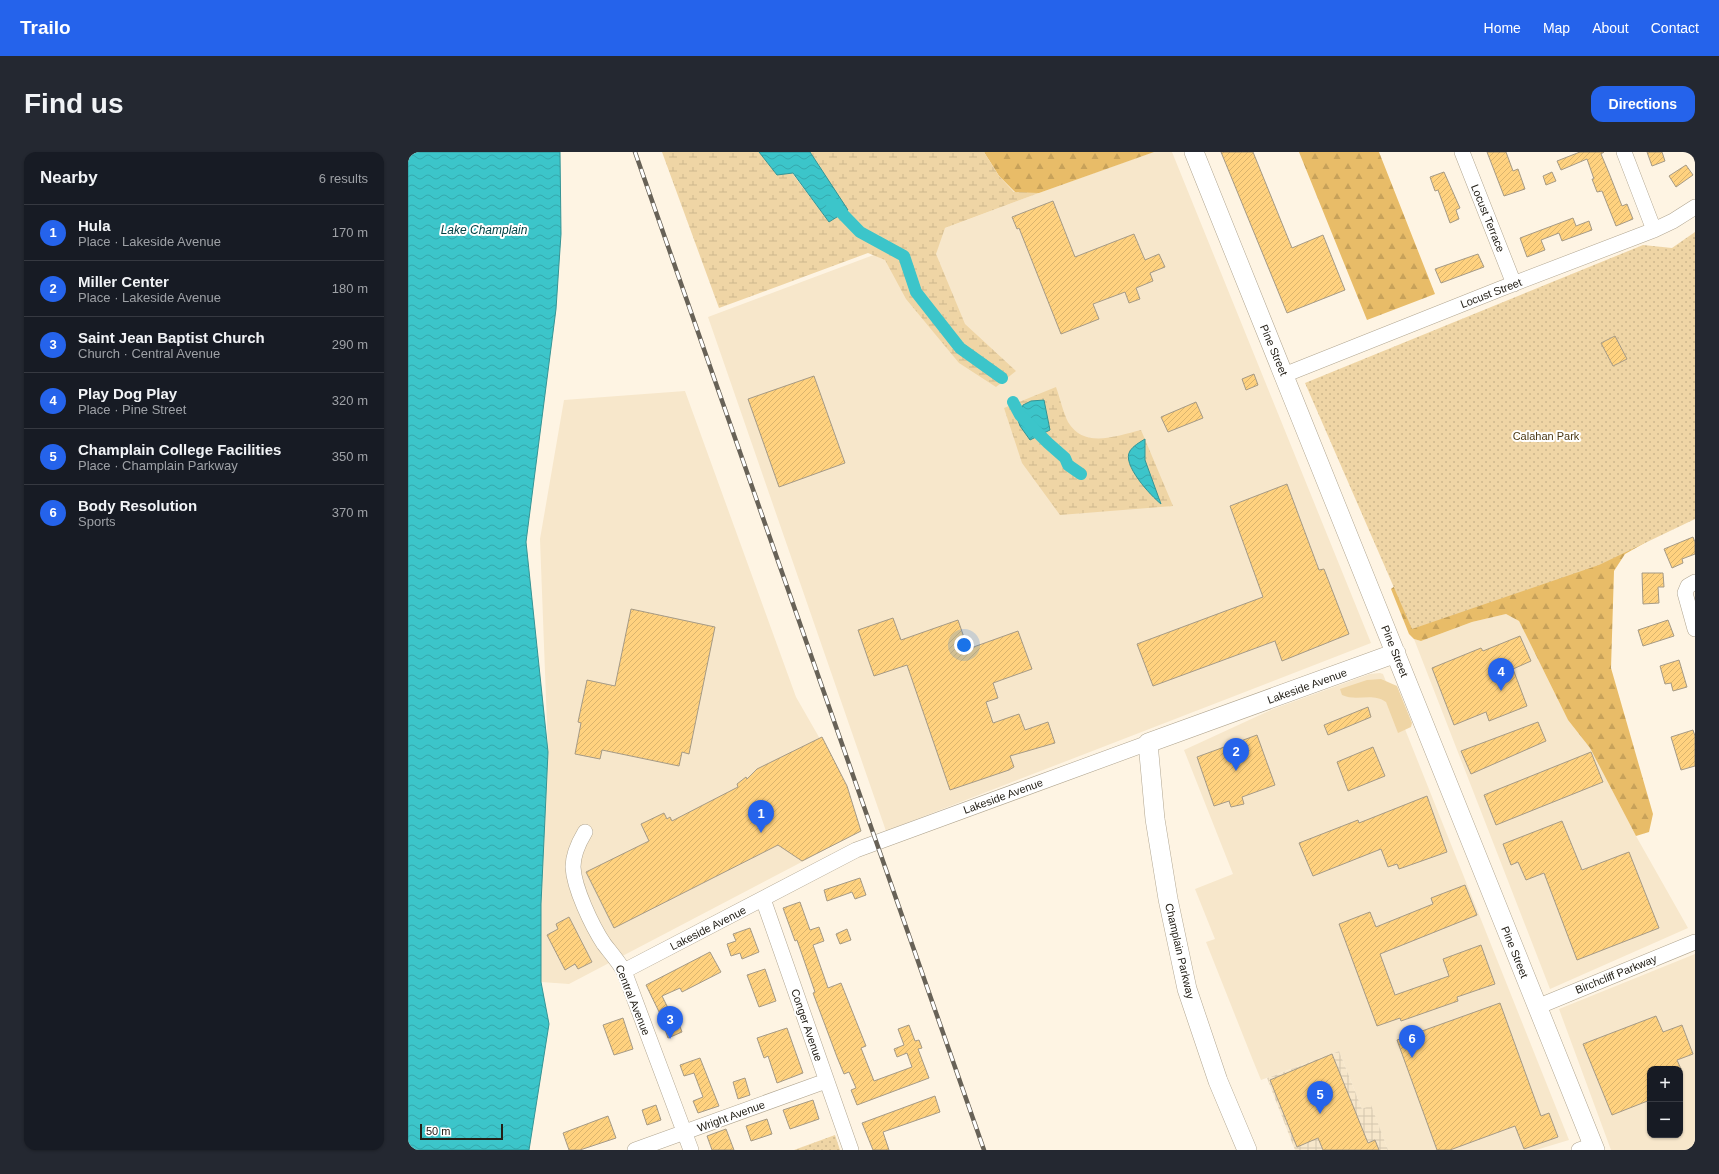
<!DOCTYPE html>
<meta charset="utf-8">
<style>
body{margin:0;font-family:Arial,sans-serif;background:#242831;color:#f1f3f6}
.controls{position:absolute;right:12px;bottom:12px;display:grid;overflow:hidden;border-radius:8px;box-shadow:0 1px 3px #0004}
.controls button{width:36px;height:36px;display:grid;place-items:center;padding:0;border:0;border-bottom:1px solid #363941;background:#171b24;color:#f1f3f6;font:20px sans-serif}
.scale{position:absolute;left:12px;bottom:10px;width:83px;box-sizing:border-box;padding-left:4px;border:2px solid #242018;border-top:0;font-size:11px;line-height:14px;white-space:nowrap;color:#242018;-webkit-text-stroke:3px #fff;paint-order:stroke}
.you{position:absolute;left:556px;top:493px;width:14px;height:14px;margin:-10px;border:3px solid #fff;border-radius:50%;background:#1a73e8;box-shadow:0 0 0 6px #1a73e833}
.badge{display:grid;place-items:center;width:26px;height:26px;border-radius:50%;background:#2563eb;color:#fff;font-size:13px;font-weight:700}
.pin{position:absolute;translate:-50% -33px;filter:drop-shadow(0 1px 2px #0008)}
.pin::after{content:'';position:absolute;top:21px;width:14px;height:12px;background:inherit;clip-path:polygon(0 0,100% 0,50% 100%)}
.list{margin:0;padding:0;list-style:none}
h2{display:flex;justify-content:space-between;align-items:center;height:52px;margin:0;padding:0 16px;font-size:17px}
h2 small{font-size:13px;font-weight:400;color:#9ea1a6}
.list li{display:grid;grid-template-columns:26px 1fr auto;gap:12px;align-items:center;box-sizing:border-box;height:56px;padding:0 16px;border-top:1px solid #363941}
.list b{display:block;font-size:15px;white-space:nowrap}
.list p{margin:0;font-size:13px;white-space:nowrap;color:#9ea1a6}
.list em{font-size:13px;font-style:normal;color:#9ea1a6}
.map{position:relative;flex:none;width:1287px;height:998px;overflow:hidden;border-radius:12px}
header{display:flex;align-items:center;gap:24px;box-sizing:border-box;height:56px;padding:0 20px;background:#2563eb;color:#fff}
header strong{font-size:19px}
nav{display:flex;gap:22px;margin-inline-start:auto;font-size:14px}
.intro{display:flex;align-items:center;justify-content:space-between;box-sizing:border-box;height:96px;padding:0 24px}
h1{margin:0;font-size:28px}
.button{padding:10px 18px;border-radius:12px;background:#2563eb;color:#fff;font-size:14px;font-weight:700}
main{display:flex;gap:24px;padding:0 24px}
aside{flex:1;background:#171b24;border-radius:12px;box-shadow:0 1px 3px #0004}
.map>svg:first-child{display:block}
.built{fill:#f7e7cb;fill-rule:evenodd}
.industrial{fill:url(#industrial-grid)}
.green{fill:#efd5a5}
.forest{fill:url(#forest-firs)}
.wetland{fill:url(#wetland-marsh)}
.park{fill:url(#park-dots)}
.water{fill:url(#water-waves);stroke:#359495}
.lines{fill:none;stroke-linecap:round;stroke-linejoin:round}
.canal{stroke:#3cc5ca;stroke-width:12}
.building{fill:url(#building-hatch);stroke:#a59a86}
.minor-casing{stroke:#b1a691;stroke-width:16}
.major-casing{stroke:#b1a691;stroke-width:20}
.minor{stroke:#fff;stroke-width:15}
.major{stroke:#fff;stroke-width:19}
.rail-casing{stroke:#686257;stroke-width:4.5}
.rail{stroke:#fff;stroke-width:3;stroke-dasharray:9;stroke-linecap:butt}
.labels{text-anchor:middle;stroke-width:4;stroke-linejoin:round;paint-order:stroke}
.street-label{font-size:11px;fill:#242018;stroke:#fff}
.park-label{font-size:11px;fill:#4b3915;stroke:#fff}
.water-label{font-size:12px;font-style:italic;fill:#024244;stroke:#fff}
</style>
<header>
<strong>Trailo</strong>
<nav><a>Home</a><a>Map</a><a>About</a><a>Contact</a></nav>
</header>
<div class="intro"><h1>Find us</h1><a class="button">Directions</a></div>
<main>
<aside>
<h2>Nearby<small>6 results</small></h2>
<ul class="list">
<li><span class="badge">1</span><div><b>Hula</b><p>Place · Lakeside Avenue</p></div><em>170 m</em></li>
<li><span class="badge">2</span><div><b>Miller Center</b><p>Place · Lakeside Avenue</p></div><em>180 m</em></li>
<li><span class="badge">3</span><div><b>Saint Jean Baptist Church</b><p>Church · Central Avenue</p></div><em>290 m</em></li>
<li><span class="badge">4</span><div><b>Play Dog Play</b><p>Place · Pine Street</p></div><em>320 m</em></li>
<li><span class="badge">5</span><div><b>Champlain College Facilities</b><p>Place · Champlain Parkway</p></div><em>350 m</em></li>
<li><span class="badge">6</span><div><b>Body Resolution</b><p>Sports</p></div><em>370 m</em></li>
</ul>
</aside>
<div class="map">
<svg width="1287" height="998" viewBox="0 0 1287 998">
<defs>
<pattern id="industrial-grid" width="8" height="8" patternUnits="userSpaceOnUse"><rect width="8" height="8" fill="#f7e7cb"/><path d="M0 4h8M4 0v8" fill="none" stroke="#d4c6ae"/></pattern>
<pattern id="forest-firs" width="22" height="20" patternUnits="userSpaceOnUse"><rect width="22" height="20" fill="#e8bc68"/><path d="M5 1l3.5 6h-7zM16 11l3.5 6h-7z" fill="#c7a159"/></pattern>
<pattern id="wetland-marsh" width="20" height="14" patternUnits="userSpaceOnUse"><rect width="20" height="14" fill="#efd5a5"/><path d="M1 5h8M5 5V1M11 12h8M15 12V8" fill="none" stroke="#cdb78d"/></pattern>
<pattern id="park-dots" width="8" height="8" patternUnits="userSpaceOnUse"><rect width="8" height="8" fill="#efd5a5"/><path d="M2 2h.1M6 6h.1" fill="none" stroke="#cdb78d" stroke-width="1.8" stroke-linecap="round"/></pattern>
<pattern id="water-waves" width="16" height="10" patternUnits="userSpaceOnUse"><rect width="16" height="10" fill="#3cc5ca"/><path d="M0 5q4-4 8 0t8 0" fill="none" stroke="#35a9ad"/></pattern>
<pattern id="building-hatch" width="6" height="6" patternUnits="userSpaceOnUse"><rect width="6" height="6" fill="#ffd27f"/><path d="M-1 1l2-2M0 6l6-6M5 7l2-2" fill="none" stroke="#dab46d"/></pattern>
</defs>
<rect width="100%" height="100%" fill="#fef4e3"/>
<path class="built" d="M745,0H764L963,491L478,679L300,165L631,41Z
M277,239L388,545L439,634L453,679L161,832L133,830V752L140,600L132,387L156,248Z
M1098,462L1111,469L1160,568L1182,596L1228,684L1280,776L1142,837L1006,487L1013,489L1064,470Z
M972,521L975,522L1161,988L1128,998H980L963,954L954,957L931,899L853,928L844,906L798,790L807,787L787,737L825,722L776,598L865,557L962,522Z
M1287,802V998H1203L1151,857ZM1242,917H1272V983H1242Z"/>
<path class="industrial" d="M931,899L954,957L963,953L980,998H887L859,926Z"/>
<path class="green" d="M973,527L989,534L1004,571L1003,575L990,581L978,550C964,540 949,550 934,543L932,537L959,528Z"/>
<path class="forest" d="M576,0H746L631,41H608L591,24Z
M891,0H971L1027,142L959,168Z
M1240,389L1217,402L1206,419L1203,516L1245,662L1241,680L1228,684L1182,596L1160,568L1111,469L1098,462L1064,470L1013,489L1006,487L1001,482L983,437L993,429Z"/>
<path class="wetland" d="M254,0H351L369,23L384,21L421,70L439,58L402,0H576L591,24L606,40L631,41L537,76L528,102L557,172L608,219L588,235L551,211L498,147L477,108L460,101L311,156Z
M648,235C652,246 655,260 660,270C676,297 708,284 733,278L765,354L652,363L614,311L596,256Z"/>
<path class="park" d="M1287,80V367L1191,413L1004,477L897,231L1235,93L1264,96Z
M427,983L432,998H386Z"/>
<path class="water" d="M0,0H152L153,82L148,157L118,390L140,600L133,752V830L141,872L121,998H0Z
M351,0H402L440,58L421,70L385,21L369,23Z
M636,248L642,278L622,288L612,274L607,260L613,258L615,253L623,249Z
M737,287V308L753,352C743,344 713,312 722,299C725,294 732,290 737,287Z"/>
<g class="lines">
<path class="canal" d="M423,50L452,80L496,104L508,140L552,196L594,226
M605,250L612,263L640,291L657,306L660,313L673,322"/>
</g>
<path class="building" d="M813,0H845L884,96L915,83L937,138L879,161Z
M1079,0H1098L1105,19L1110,17L1117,37L1096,44Z
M1172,0H1196L1193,2L1201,21L1214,54L1219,52L1225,67L1208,74L1194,39L1189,40L1184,27H1186L1179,7L1153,18L1149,9Z
M1239,0H1254L1257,9L1244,14Z
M1278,13L1285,23L1268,35L1261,24Z
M1036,20L1052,56L1048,58L1051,67L1042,71L1030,38L1027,39L1022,25Z
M1144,20L1148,29L1138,33L1135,24Z
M645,49L667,105L726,82L737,108L751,102L757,115L742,121L745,129L728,136L732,147L721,151L717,140L685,152L691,167L653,182L611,76L609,77L604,65Z
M1165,66L1168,74L1181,69L1184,78L1154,89L1151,81L1133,88L1137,98L1119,105L1112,86Z
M1070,102L1076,115L1033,131L1027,117Z
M1207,184L1219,207L1205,214L1193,191Z
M846,222L850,233L838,238L834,227Z
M406,224L437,311L371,335L340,247Z
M788,250L795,266L760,280L753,265Z
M879,332L911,418L916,417L941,482L874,509L867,489L745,534L729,492L855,445L822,354Z
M1285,385L1287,390V402L1274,407L1275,411L1264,416L1256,397Z
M1234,421H1255L1256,435H1250L1251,451L1235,452Z
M223,457L307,475L281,602L274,600L271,614L194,598L192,607L167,602L173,571L170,570L179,528L207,534Z
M485,466L493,488L550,468L560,497L610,479L624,517L585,531L590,546L578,550L585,571L611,562L617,578L640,570L647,591L602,604L606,615L601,618L542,638L499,513L466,524L450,478Z
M1260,468L1266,484L1235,494L1230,478Z
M1112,484L1123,509L1105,517L1119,554L1081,569L1078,560L1046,573L1024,516L1073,496L1075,499Z
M1271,508L1279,535L1265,539L1263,531L1257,532L1252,514Z
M960,555L963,565L920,583L916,573Z
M1130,570L1138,589L1063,622L1053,599Z
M1285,578L1287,584V614L1273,618L1263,585Z
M849,583L867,633L834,645L836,652L823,655L821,649L806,654L789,605Z
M414,585L439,634L453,679L394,709L370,693L206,776L178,720L241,689L233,672L256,661L259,667L262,665L264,669L330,635L329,632L338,625L339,627L349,617Z
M965,595L977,624L940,639L929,610Z
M1183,600L1195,630L1088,673L1076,643Z
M1019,644L1039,700L991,717L989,712L980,715L973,697L905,724L891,691L950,668L951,671Z
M1154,669L1174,718L1221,700L1251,776L1169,808L1136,721L1118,728L1110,710L1103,713L1095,692Z
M452,726L458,743L447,747L444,740L419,749L416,738Z
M1057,733L1069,763L972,802L987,843L1041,824L1035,807L1073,793L1087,832L1049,845L1050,849L993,869L992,866L969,874L931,772L962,760L968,775L1025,752L1023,746Z
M392,750L402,778L411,775L416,789L405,793L420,836L433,831L458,894L453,896L466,929L504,915L499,901L489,905L486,897L496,893L490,877L501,873L507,889L511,888L514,896L510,897L521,926L449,953L443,938L448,936L441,920L436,922L429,905L405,841L407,840L389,788L387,789L375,756Z
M161,765L184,810L170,817L167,812L157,818L139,783L150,777L148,772Z
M342,776L351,800L334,807L332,801L323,804L319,792L328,789L325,782Z
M439,777L443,788L432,792L428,782Z
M302,800L313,820L274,840L272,836L254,844L263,862L267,861L274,880L260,886L253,866H254L238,833Z
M357,817L368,849L351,855L339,823Z
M1092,851L1133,964L1141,961L1150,985L1116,997L1107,974L1042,998H1029L989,888Z
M1248,864L1255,880L1274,873L1285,902L1269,908L1273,917H1242V948L1204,963L1175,892Z
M215,866L225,897L206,903L195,873Z
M379,876L395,921L369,931L360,904L356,906L349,886Z
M924,902L960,991L967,988L971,998H915L910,986L889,995L862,928Z
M292,906L311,954L290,961L285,949L295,945L286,921L276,924L272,913Z
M337,926L342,943L330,947L325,930Z
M527,944L532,960L475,980L481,998H465L454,971Z
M405,948L411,967L382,977L375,958Z
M248,953L253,968L239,973L234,958Z
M200,964L208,986L172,998H161L155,981Z
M359,967L364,982L343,989L338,974Z
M318,977L326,998H304L299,984Z"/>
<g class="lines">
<g class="minor-casing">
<path id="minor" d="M1054,0L1106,132
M1216,0L1246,78
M876,223L1092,137L1246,78L1265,69L1287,55
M1287,430L1280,434L1277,441L1287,477
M177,680C171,690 165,702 165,715C166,736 184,774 196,792C203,801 210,809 216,819L283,998
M355,747L443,998
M216,819L448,698L740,591
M1129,855L1287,790
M227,998L418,929
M1171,998L1185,993"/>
</g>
<g class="major-casing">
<path id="major" d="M786,0L1187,998
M839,998L810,929L779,837L760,747L747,667L740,591L988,501"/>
</g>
<use href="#minor" class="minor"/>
<use href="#major" class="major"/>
<g class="rail-casing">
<path id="rail" d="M227,0L576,998"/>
</g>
<use href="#rail" class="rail"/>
</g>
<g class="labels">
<g class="street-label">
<text transform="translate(1080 66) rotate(68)" y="4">Locust Terrace</text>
<text transform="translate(1083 141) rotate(-21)" y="4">Locust Street</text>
<text transform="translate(866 198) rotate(67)" y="4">Pine Street</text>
<text transform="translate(987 499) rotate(68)" y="4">Pine Street</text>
<text transform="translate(899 534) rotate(-20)" y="4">Lakeside Avenue</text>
<text transform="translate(595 644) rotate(-20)" y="4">Lakeside Avenue</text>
<text transform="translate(300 776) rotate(-27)" y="4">Lakeside Avenue</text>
<text transform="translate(772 799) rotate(77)" y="4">Champlain Parkway</text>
<text transform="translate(1107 800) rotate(68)" y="4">Pine Street</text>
<text transform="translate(1208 822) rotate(-22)" y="4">Birchcliff Parkway</text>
<text transform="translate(225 848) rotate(68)" y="4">Central Avenue</text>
<text transform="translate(399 873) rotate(71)" y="4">Conger Avenue</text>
<text transform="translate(323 964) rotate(-20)" y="4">Wright Avenue</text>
</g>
<g class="park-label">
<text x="1138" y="288">Calahan Park</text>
</g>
<g class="water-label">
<text x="76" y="82">Lake Champlain</text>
</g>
</g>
</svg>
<div class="controls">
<button>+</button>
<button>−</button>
</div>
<div class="scale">50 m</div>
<div class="you"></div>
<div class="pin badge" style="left:353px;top:681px">1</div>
<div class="pin badge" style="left:828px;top:619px">2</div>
<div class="pin badge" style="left:262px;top:887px">3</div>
<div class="pin badge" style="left:1093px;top:539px">4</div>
<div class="pin badge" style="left:912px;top:962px">5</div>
<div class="pin badge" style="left:1004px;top:906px">6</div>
</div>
</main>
